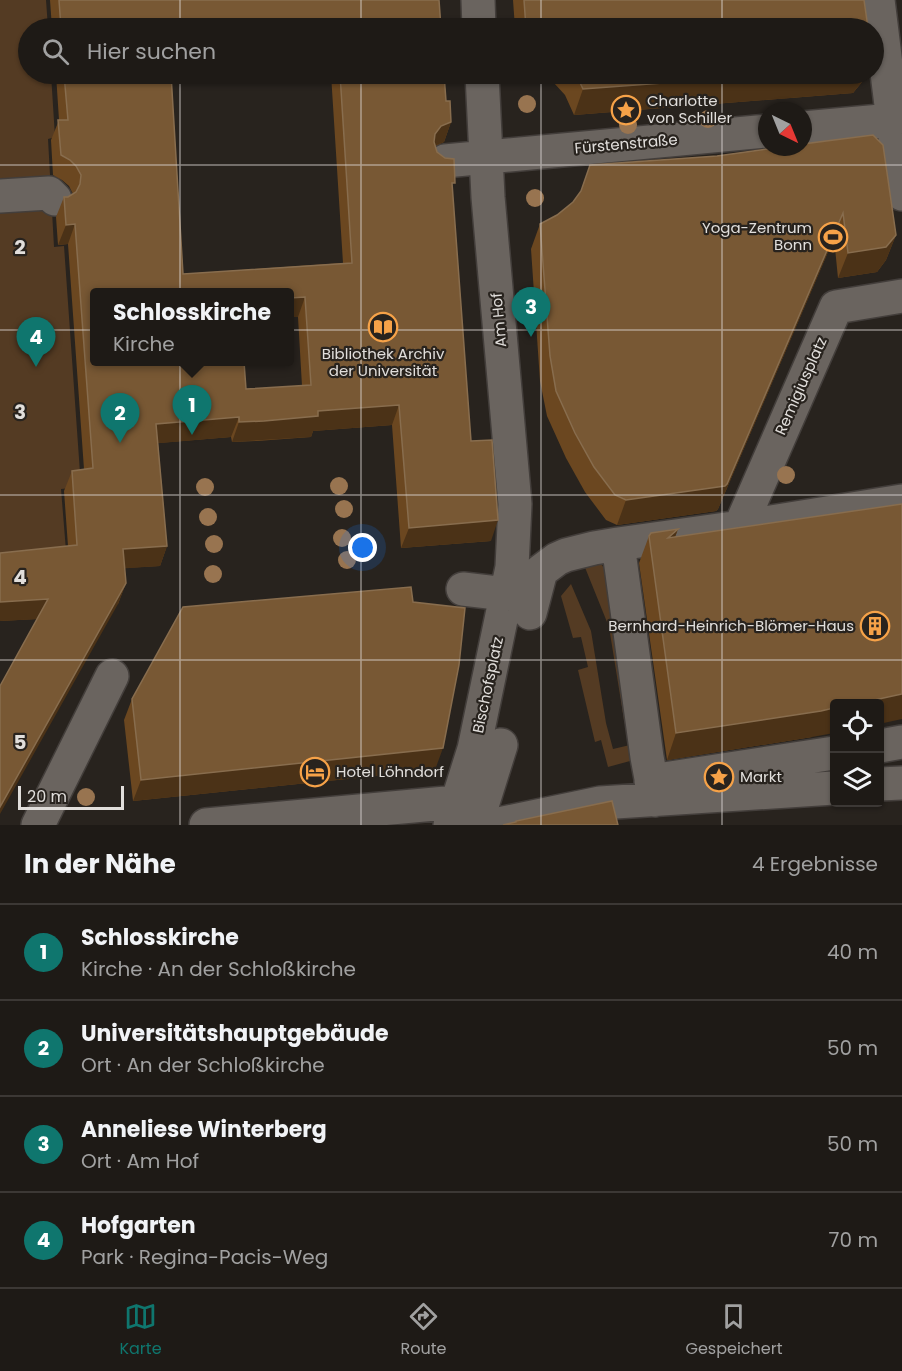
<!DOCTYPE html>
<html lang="de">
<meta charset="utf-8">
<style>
body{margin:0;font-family:Poppins,sans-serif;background:#2b2723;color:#f1f3f6}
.controls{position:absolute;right:18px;bottom:18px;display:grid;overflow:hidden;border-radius:6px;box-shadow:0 2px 4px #0004}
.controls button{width:54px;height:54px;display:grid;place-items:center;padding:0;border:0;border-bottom:2px solid #3c3835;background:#1e1a16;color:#f1f3f6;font:30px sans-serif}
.compass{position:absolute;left:758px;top:102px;width:54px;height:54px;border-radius:50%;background:#1e1a16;box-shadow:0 2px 4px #0004;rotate:137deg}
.scale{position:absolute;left:18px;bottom:15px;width:106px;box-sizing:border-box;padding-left:6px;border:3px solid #e1dedb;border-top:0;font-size:16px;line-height:21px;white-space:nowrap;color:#e1dedb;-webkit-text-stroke:4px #28231e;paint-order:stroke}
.you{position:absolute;left:363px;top:548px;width:21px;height:21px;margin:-15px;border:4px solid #fff;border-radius:50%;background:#1a73e8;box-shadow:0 0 0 9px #1a73e833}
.badge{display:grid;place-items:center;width:39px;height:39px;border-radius:50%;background:#0f766e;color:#fff;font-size:20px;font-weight:700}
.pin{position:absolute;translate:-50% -50px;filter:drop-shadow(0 2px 3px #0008)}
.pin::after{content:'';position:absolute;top:32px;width:21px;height:18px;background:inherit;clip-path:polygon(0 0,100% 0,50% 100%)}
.popup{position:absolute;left:90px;top:288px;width:204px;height:78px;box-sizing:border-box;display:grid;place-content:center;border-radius:6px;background:#1e1a16;filter:drop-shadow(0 2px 4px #0005);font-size:20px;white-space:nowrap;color:#a1a1a1}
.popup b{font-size:22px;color:#f1f3f6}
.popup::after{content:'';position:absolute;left:50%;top:100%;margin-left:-12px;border:12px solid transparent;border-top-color:#1e1a16}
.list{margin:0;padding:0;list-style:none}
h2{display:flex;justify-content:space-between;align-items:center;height:78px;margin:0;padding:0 24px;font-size:26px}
h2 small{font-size:20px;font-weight:400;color:#a1a1a1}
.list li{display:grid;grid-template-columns:39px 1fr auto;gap:18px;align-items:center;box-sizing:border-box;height:96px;padding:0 24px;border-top:2px solid #3c3835}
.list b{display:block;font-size:22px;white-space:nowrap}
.list p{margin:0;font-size:20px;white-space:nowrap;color:#a1a1a1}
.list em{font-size:20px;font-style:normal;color:#a1a1a1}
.icon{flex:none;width:33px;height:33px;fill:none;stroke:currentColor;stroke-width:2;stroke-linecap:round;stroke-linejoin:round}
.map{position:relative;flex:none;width:902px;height:825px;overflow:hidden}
.search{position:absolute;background:#1e1a16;box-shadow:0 2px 4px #0004;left:18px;right:18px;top:18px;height:66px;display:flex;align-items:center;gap:15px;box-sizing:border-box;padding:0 21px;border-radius:33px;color:#a1a1a1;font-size:22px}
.sheet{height:462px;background:#1e1a16}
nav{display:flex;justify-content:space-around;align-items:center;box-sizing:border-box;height:84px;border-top:2px solid #3c3835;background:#1e1a16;font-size:16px;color:#a1a1a1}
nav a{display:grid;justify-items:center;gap:3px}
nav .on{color:#0f766e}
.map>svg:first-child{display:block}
.green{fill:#543b23}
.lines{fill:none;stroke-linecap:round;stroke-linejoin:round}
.minor-casing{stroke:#433e3b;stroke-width:36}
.minor{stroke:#6a645f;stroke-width:33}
.tree{fill:#987450}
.wall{fill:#6b4720;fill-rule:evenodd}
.shaded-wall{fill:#4b3217}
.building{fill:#785834;stroke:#886d4e;stroke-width:1.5;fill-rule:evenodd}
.grid{fill:none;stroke:#e1dedb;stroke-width:1.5;stroke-opacity:0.55}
.labels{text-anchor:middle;stroke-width:4.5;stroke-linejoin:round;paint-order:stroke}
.poi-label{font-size:15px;fill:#e1dedb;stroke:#28231e;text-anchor:start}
.street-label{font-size:15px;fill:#e1dedb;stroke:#28231e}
.grid-label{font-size:20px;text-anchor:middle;font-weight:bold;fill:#e1dedb;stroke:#28231e;stroke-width:4.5;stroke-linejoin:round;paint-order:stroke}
</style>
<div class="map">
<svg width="902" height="825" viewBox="0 0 902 825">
<rect width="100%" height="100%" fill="#28231e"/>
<path class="green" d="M0,0H46L48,28H28V74H51L55,137L48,139L54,247L64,246L81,487L61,489L67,563L0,567Z
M597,559L614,581L641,758L608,767L601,740L595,742L578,670L588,667L581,637L573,638L561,596L571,584L591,631L606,723L613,749L630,745L624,720L609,627L584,565Z"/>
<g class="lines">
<g class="minor-casing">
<path id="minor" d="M478,0L479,28
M878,0L902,194
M803,128L892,120
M445,161L767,131
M0,196L49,193L55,199
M740,527L836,307L902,296
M618,544L647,757L655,800
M463,589L506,594
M530,613L541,571L557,559L566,555L594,548L618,544L740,527L902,501
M880,746L902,742
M651,781L834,753
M880,784L902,783
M38,825L112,676
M206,825L457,802
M450,825L474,749L512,567L515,504L488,197L482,74
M476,825L501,745
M494,825L600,803L834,788"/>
</g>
<use href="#minor" class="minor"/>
</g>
<g class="tree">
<circle cx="527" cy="104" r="9"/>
<circle cx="708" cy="119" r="9"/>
<circle cx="628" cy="125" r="9"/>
<circle cx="535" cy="198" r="9"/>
<circle cx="786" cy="475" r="9"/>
<circle cx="339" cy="486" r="9"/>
<circle cx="205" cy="487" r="9"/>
<circle cx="344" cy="509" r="9"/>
<circle cx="208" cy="517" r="9"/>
<circle cx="342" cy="538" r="9"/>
<circle cx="214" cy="544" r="9"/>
<circle cx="347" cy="560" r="9"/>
<circle cx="213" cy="574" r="9"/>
<circle cx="86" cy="797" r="9"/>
</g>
<path class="wall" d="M50,0H439L441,28H52Z
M513,0H864L868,28H515Z
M56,74H171L183,274L343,263L331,74H444L446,101L451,122L444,142L435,146L452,190L471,441L491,541L401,548L392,425L313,431L311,437L257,441L232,442L231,437L158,443L167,546L160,566L124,568L126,583L118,604L36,619L0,621L68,546L64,491L72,471L84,469L68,244L58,245L56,217L64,197H68L73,194L69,186L62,180L53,175L51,140L59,120ZM94,292H290V317H298L302,386L246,389Z
M539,74H865L862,82L853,93L574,115L565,95L554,83L544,76Z
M717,156L896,235L886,260L877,272L838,278L834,238L718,509L716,511L617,525L606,520L585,492L566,458L547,416L540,381L531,249L540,224Z
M678,529L675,537L812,737L667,760L639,563L649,536Z
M132,699L435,770L133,801L124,720Z"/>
<path class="shaded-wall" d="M783,74H865L862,82L853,93L574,115L583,89Z
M451,122L444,142L434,146L428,154L435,134L441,126Z
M843,213L834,238L718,509L716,511L617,525L626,500Z
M75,224L68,244L58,245L66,225Z
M896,235L886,260L877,272L838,278L848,253Z
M305,297L298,317H290V298Z
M399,405L392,425L313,431L311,437L232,442L239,422L318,411Z
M239,417L231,437L149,444L156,424Z
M498,520L491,541L401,548L409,528Z
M678,529L668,556V538Z
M167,546L160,566L115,569L123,549Z
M126,583L118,604L0,814V807Z
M48,599L40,619L0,621V602Z
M902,694V719L879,724V704H856Z
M834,708V733L812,737L667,760L676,733Z
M443,748L435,770L133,801L141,780Z"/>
<path class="building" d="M59,0H439L441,28H61Z
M524,0H864L868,28H526Z
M64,74H171L183,274L352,263L340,74H444L446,101H450L451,122L441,126L435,134L434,142L437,152L445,158L454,159L455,183H452L471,441L492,440L498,520L409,528L399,405L318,411V416L264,421L239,422V417L156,424L167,546L123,549L126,583L0,807V686L48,599L0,602V553L77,545L72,471L93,468L75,224L66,225L64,197H68L76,192L80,184L81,175L76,166L70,160L61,155L58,120H68ZM94,292H290V298L305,297L311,385L246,389L244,362H94Z
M576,74H783L583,89Z
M873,135L883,145L896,235L886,247L848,253L843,213L727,484L725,486L626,500L615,495L594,467L575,433L556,391L550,356L540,224L557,215L573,202L581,191L590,165L717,156L781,147H803V144Z
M902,504V694L856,704H834V708L821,711L676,733L649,536L651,533L678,529L668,538Z
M411,587L413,602L465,608L459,665L443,748L141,780L132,699L183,607Z
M612,801L618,825H503L516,822V821Z"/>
<path class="grid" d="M180,0V28M361,0V28M541,0V28M722,0V28M180,74V825M361,74V825M541,74V825M722,74V825M0,165H902M0,330H902M0,495H902M0,660H902"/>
<defs>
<g id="sight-ring" transform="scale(1.5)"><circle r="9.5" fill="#28231e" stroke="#f6a248" stroke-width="1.5"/><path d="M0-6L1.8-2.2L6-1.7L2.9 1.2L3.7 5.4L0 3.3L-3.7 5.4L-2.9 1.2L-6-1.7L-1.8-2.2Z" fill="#f6a248"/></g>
<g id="stadium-ring" transform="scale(1.5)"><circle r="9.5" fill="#28231e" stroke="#f6a248" stroke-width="1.5"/><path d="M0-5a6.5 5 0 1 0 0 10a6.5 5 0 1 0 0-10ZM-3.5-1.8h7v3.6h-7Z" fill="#f6a248"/></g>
<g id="library-ring" transform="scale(1.5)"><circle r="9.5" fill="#28231e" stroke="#f6a248" stroke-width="1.5"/><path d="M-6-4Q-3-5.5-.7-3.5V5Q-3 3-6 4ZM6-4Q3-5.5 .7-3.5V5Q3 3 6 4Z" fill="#f6a248"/></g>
<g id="building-ring" transform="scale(1.5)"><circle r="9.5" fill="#28231e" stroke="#f6a248" stroke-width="1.5"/><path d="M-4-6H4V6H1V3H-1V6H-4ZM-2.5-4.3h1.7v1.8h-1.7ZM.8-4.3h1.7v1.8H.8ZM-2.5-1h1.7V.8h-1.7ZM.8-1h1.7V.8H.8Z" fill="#f6a248"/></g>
<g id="hotel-ring" transform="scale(1.5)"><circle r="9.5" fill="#28231e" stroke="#f6a248" stroke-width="1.5"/><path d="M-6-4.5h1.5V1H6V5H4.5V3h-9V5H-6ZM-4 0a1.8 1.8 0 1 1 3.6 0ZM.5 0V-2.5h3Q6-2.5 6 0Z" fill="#f6a248"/></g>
</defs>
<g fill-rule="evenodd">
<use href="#sight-ring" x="626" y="110"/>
<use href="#stadium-ring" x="833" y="237"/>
<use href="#library-ring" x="383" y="327"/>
<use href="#building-ring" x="875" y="626"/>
<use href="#hotel-ring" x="315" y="772"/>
<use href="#sight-ring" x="719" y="777"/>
</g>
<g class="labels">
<g class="poi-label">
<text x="647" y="106">Charlotte<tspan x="647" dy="17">von Schiller</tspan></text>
<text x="812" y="233" text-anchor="end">Yoga-Zentrum<tspan x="812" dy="17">Bonn</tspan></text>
<text x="383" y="359" text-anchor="middle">Bibliothek Archiv<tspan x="383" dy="17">der Universität</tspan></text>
<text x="854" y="631" text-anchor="end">Bernhard-Heinrich-Blömer-Haus</text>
<text x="336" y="777">Hotel Löhndorf</text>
<text x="740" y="782">Markt</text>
</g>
<g class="street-label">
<text transform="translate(626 144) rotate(-5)" y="5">Fürstenstraße</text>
<text transform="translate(499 320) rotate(-95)" y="5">Am Hof</text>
<text transform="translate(801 386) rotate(-66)" y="5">Remigiusplatz</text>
<text transform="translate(488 685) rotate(-78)" y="5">Bischofsplatz</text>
</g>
</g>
<g class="grid-label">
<text x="20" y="254">2</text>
<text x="20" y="419">3</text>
<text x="20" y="584">4</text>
<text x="20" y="749">5</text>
</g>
</svg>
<div class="controls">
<button><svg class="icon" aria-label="locate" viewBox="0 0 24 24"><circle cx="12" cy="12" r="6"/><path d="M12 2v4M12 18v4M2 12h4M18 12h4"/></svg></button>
<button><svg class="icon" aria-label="layers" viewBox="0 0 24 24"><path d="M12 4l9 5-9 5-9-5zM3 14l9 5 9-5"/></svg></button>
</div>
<svg class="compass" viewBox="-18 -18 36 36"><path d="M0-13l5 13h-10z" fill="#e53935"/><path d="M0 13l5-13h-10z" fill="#a1a1a1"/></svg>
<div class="scale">20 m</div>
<div class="you"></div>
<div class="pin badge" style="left:192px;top:435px">1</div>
<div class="popup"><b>Schlosskirche</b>Kirche</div>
<div class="pin badge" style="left:120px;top:443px">2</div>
<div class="pin badge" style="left:531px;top:337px">3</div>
<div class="pin badge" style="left:36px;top:367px">4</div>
<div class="search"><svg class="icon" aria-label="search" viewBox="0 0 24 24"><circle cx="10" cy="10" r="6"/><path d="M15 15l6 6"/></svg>Hier suchen</div>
</div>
<section class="sheet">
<h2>In der Nähe<small>4 Ergebnisse</small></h2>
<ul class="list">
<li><span class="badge">1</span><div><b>Schlosskirche</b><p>Kirche · An der Schloßkirche</p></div><em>40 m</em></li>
<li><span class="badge">2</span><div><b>Universitätshauptgebäude</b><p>Ort · An der Schloßkirche</p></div><em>50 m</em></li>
<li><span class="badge">3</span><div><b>Anneliese Winterberg</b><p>Ort · Am Hof</p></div><em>50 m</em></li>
<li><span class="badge">4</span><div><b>Hofgarten</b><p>Park · Regina-Pacis-Weg</p></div><em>70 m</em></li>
</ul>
</section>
<nav>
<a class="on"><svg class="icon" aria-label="map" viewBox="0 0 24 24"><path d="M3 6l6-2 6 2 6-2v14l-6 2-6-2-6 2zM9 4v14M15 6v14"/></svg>Karte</a>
<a><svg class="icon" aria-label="directions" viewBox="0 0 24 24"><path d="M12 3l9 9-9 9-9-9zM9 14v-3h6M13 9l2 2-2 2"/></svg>Route</a>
<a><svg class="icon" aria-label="saved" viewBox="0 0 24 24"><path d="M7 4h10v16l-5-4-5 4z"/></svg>Gespeichert</a>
</nav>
